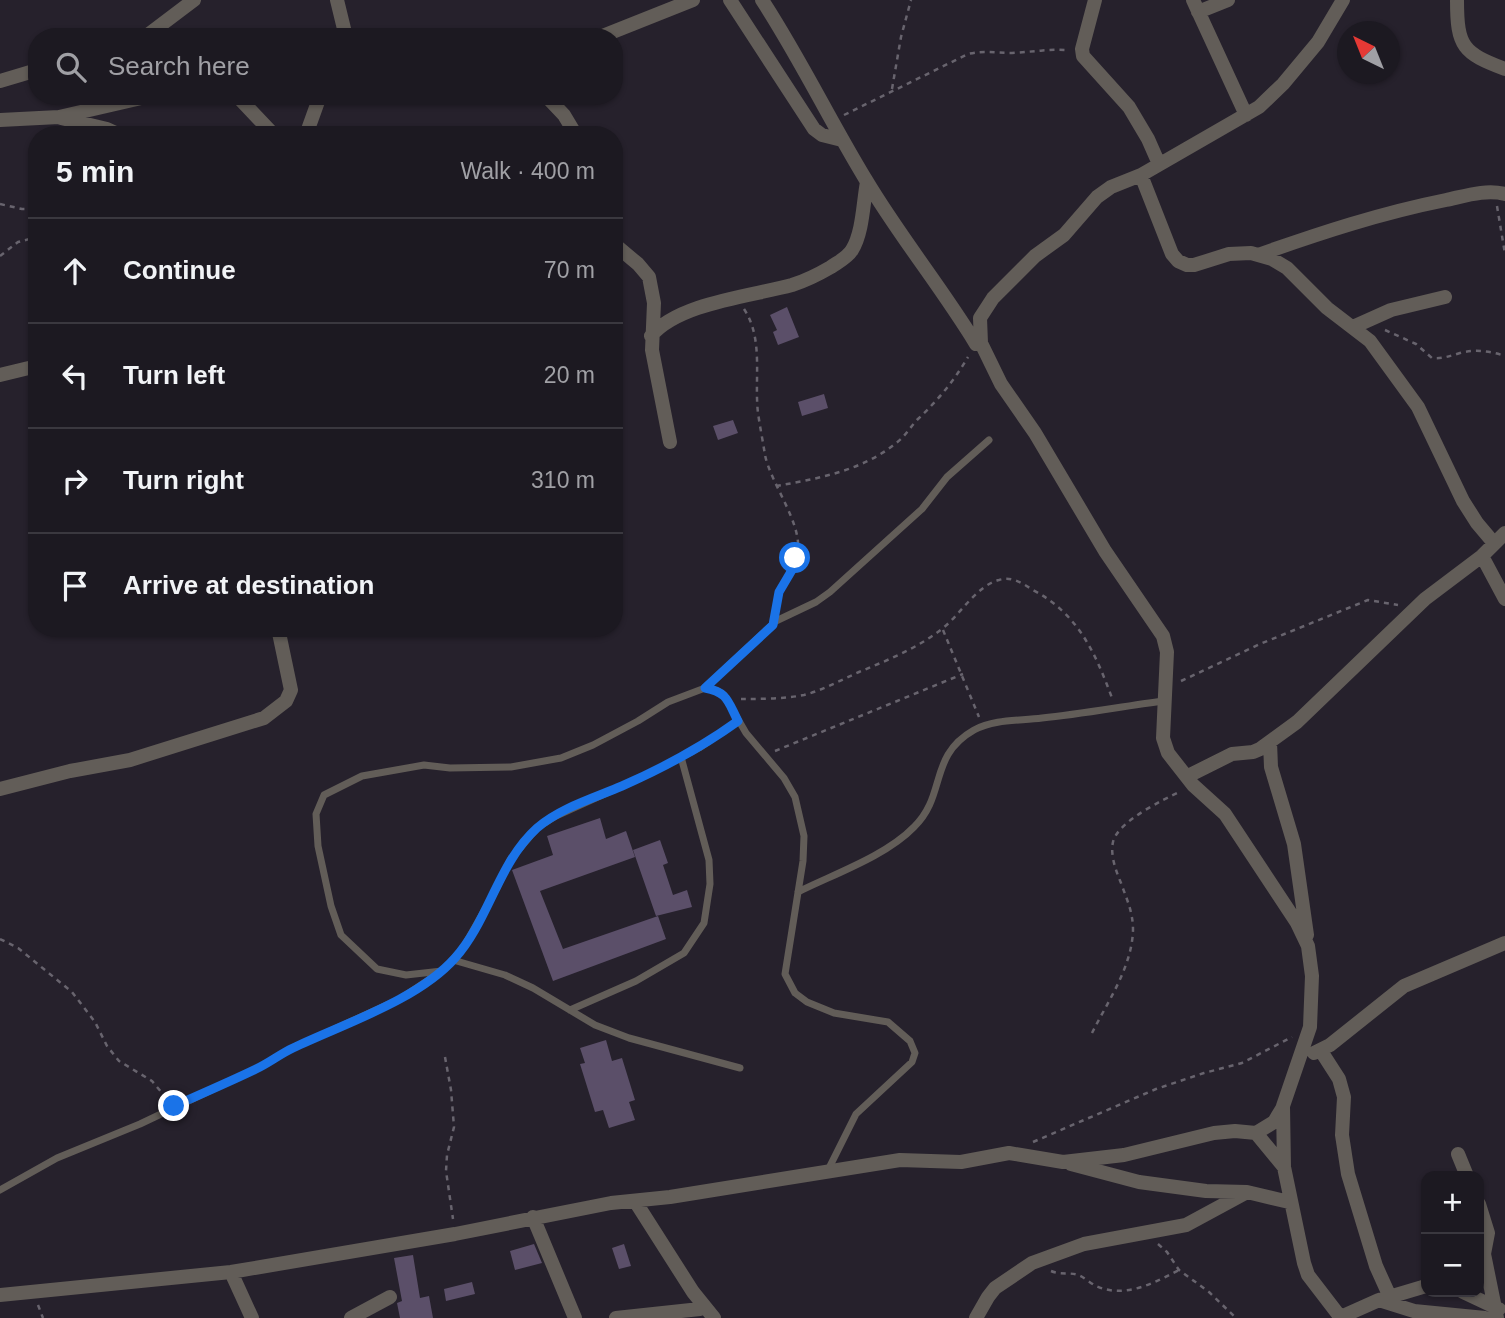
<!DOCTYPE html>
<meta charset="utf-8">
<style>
body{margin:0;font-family:Arial,sans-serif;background:#29262e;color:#f1f3f6}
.controls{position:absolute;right:21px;bottom:21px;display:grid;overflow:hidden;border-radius:14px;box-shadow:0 2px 5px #0004}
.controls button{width:63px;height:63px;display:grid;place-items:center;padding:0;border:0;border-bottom:2px solid #3a383f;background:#1c1921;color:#f1f3f6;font:35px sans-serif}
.compass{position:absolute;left:1337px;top:21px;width:63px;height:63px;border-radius:50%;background:#1c1921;box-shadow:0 2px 5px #0004;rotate:317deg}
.stop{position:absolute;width:21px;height:21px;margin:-16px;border:5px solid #1a73e8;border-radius:50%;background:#fff}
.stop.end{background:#1a73e8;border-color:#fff;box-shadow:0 2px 7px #0008}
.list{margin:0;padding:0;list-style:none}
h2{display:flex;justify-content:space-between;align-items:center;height:91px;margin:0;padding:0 28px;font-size:30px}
h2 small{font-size:23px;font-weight:400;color:#a0a0a5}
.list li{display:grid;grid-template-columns:46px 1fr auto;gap:21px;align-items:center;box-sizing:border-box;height:105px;padding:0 28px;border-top:2px solid #3a383f}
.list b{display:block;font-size:26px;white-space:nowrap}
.list em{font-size:23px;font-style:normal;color:#a0a0a5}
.icon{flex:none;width:38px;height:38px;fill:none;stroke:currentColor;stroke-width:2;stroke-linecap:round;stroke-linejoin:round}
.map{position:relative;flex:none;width:1505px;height:1318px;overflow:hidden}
.search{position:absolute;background:#1c1921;box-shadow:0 2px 5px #0004;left:28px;top:28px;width:595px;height:77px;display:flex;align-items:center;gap:18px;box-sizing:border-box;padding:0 24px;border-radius:28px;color:#a0a0a5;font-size:26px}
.panel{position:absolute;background:#1c1921;box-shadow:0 2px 5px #0004;left:28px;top:126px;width:595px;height:511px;border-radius:28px}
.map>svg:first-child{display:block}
.building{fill:#5b4f69}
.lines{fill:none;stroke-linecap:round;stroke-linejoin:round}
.path{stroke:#68646e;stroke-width:2.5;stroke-dasharray:5 5;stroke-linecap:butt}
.service{stroke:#625d58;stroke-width:7}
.minor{stroke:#625d58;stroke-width:14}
.route{stroke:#1a73e8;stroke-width:9}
</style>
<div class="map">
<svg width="1505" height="1318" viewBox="0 0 1505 1318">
<rect width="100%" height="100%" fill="#26212c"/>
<path class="building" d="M787,307L799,337L778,345L773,332L777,330L770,315Z
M824,394L828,408L802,416L798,402Z
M733,420L738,433L718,440L713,426Z
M600,818L606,839L626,831L635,857L540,891L563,949L658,916L666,939L553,981L512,870L553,855L547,836Z
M660,840L668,863L663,865L673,895L687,890L692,907L656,916L633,850Z
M606,1040L612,1061L622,1058L635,1100L629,1102L635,1120L609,1128L603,1110L595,1112L580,1064L585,1063L580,1048Z
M534,1244L542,1263L515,1270L510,1251Z
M624,1244L631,1266L619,1269L612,1248Z
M413,1255L420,1298L429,1296L433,1318H400L397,1303L402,1301L394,1258Z
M472,1282L475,1294L446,1301L444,1289Z"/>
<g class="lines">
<path class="path" d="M892,89L901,37L911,0
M844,115L968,54C984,50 996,53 1012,53C1031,52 1048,49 1067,50
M0,204L22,209H37
M1497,206L1505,254
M0,256L18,242L37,237
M744,309C764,339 754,379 758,413C760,427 763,442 765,455C771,484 801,521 798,551C796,565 786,576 780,589C777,595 777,603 775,610
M1385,330L1416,344L1432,358C1442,359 1450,356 1460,353C1475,349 1490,351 1505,356
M776,486C817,479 864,470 896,443C905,437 910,427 918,419C938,400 954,381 968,357
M943,630L979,717
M1181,681L1260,644L1368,600L1398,605
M741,699C761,699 784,699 804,695C823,690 841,680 859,672C888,660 918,648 943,628C961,614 976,586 999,580C1012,576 1022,583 1033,590C1078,614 1095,652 1112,698
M775,751L963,674
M0,939L18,948L72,992L95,1022L107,1046L119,1061L152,1081L167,1099
M1092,1033C1108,1001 1132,967 1133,930C1133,912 1127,900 1121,883C1116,871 1110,855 1113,842C1118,821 1163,800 1181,791
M445,1057L451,1090L454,1127L447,1155L446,1171L453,1219
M1033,1142L1156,1089L1204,1073L1242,1063L1292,1037
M1158,1244L1167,1252L1179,1270L1209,1292L1236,1318
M1051,1271C1060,1275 1069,1272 1078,1275C1084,1277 1090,1283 1096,1286C1125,1299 1154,1283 1179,1270
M38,1305L43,1318"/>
<path class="service" d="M705,688L776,621L816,602L830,592L922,509L947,477L989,440
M798,892C834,874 886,856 914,827C947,795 928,756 974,730C995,719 1019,721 1042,718C1083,714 1124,706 1164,701
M453,960L505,975L533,988L595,1025L629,1038L740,1068
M442,971L406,975L377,969L341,935L331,906L318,846L316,814L324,795L362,776L424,765L450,768L511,767L561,758L593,745L638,721L668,702L705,688L718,691L724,695L746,733L784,778L795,797L804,836L803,861L785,974L795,993L807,1002L834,1013L888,1022L910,1041L915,1053L912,1062L856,1114L828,1170
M570,1010L636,981L684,953L704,923L710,884L709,860L681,757
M0,1190L57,1158L140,1124L258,1068L293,1048L400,999L442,971L462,950L497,888L510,860L538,827L556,816L653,772L699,748L738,721"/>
<path class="minor" d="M337,0L346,37
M730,0L814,129L822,135L842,140
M762,0C800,58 830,121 866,180C900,237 942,288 976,344L981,343L1001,384L1035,433L1105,551L1163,636L1167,652L1163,738L1168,753L1193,785L1225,814L1297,923L1308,946L1312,976L1310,1027L1283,1106L1284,1167L1304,1263L1308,1275L1341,1318
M1095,0L1082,49L1083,56L1129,107L1148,139L1159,164
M1193,0L1246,115
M1457,0C1457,47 1463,53 1505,69
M1198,12L1228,0
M145,37L194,0
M600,37L693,0
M0,81L37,70
M237,96L274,135
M546,96L564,115L576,135
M61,118L107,129L120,135
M0,120L59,117L150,96
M306,135L320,96
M1141,175L1172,254L1178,261L1187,265H1194L1229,254L1251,253L1272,259L1287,268L1327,308L1370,341L1418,407L1463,501L1477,523L1493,542
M614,244L638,264L649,277L654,303L652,350L670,442
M1258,255C1320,233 1381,213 1446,200C1465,196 1486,189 1505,194
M1353,327L1391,310L1445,297
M651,336C678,303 752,296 792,285C805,281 819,274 831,267C838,262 847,258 852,250C863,232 863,203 867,182
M981,343L980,318L993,298L1035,256L1064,235L1097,197L1111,187L1141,175L1259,107L1283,84L1318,42L1343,0
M0,375L37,366
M1482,556L1505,599
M1270,742L1271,767L1294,844L1307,935
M1188,776L1232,754L1253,752L1260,749L1297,722L1425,599L1482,556L1505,533
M0,789L70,771L130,760L264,718L286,701L291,690L278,628
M1321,1051L1339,1079L1344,1097L1342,1135L1348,1174L1376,1266L1390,1297
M1314,1053L1330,1045L1404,986L1505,943
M1256,1133L1274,1122L1283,1107
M1458,1154L1467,1176
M1071,1164L1139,1182L1206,1191L1247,1192L1289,1202
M635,1201L693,1292L714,1318
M1479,1204L1488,1233L1484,1254L1497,1318
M533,1217L575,1318
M231,1272L252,1318
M1463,1292L1499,1309
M0,1295L231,1272L455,1234L611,1203L670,1197L900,1160L961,1162L1009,1153L1063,1162L1124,1155L1214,1133L1235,1131L1256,1133L1284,1167
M1379,1300L1414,1311L1485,1318
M1341,1317L1379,1300L1426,1286
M351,1318L390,1297
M616,1318L700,1309
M976,1318L988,1297L995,1288L1032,1263L1084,1244L1186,1225L1247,1192"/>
</g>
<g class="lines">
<path class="route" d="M174,1106C201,1094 229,1082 256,1069C269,1063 280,1054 293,1048C343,1024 418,1000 455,958C489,920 498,863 537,828C560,808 594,798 622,786C663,768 702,747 738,721C728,702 728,692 705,688L773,625L779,592L792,570L795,558"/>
</g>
</svg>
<div class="controls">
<button>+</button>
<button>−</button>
</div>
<svg class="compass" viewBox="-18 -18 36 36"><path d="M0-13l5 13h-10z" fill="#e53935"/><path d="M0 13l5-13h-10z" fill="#a0a0a5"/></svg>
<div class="stop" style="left:795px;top:558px"></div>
<div class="stop end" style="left:174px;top:1106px"></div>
<div class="search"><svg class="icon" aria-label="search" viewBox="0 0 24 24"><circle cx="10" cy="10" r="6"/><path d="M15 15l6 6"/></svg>Search here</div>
<section class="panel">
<h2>5 min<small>Walk · 400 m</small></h2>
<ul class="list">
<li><svg class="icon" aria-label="ahead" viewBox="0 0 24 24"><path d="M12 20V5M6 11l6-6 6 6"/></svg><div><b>Continue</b></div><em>70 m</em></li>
<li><svg class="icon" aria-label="left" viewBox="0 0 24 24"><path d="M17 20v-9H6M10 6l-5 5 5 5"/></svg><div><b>Turn left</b></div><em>20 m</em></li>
<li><svg class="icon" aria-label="right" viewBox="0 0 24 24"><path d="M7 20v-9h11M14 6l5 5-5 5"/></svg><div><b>Turn right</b></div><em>310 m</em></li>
<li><svg class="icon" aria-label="arrive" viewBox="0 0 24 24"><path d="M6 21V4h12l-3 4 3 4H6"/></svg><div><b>Arrive at destination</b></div></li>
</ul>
</section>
</div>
